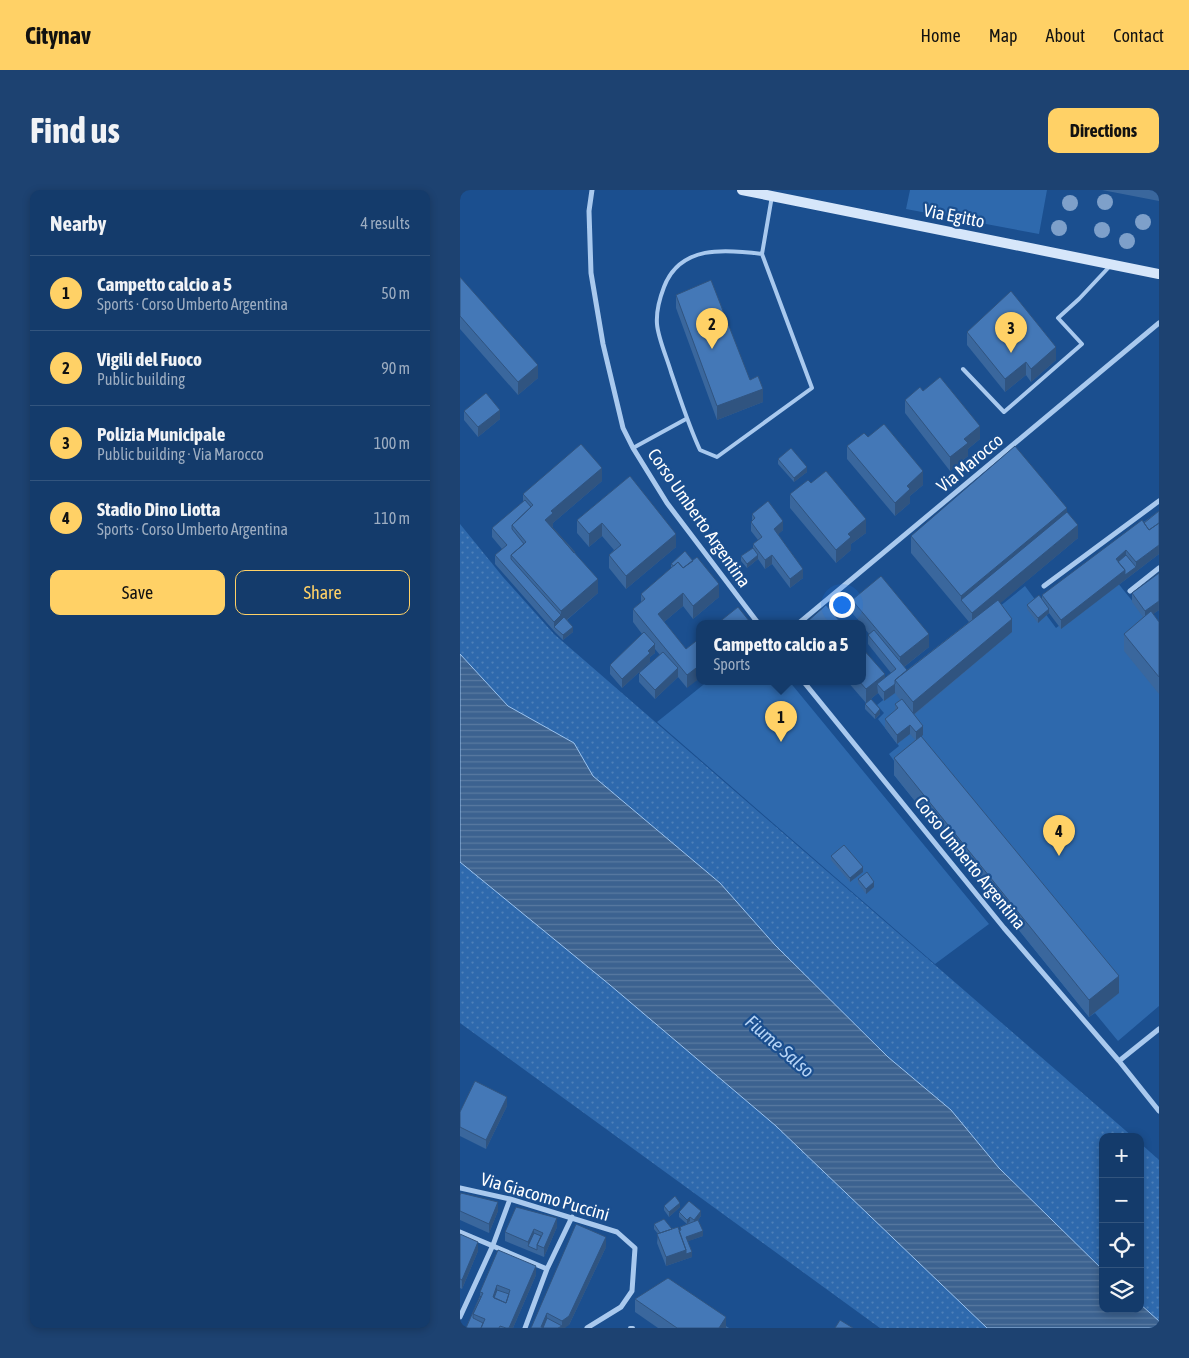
<!DOCTYPE html>
<meta charset="utf-8">
<style>
body{margin:0;font-family:"Asap Condensed",sans-serif;background:#1d4271;color:#f1f3f6}
.controls{position:absolute;right:15px;bottom:15px;display:grid;overflow:hidden;border-radius:10px;box-shadow:0 2px 8px #0003}
.controls button{width:45px;height:45px;display:grid;place-items:center;padding:0;border:0;border-bottom:1px solid #33557e;background:#143b6b;color:#f1f3f6;font:25px sans-serif}
.you{position:absolute;left:381px;top:414px;width:18px;height:18px;margin:-12px;border:4px solid #fff;border-radius:50%;background:#1a73e8;box-shadow:0 0 0 8px #1a73e833}
.badge{display:grid;place-items:center;width:32px;height:32px;border-radius:50%;background:#ffd166;color:#111;font-size:16px;font-weight:700}
.pin{position:absolute;translate:-50% -41px;filter:drop-shadow(0 1px 2px #0008)}
.pin::after{content:'';position:absolute;top:26px;width:18px;height:15px;background:inherit;clip-path:polygon(0 0,100% 0,50% 100%)}
.popup{position:absolute;left:236px;top:430px;width:170px;height:65px;box-sizing:border-box;display:grid;place-content:center;border-radius:10px;background:#143b6b;filter:drop-shadow(0 1px 4px #0005);font-size:16px;white-space:nowrap;color:#9dadc1}
.popup b{font-size:19px;color:#f1f3f6}
.popup::after{content:'';position:absolute;left:50%;top:100%;margin-left:-10px;border:10px solid transparent;border-top-color:#143b6b}
.list{margin:0;padding:0;list-style:none}
h2{display:flex;justify-content:space-between;align-items:center;height:65px;margin:0;padding:0 20px;font-size:21px}
h2 small{font-size:16px;font-weight:400;color:#9dadc1}
.list li{display:grid;grid-template-columns:32px 1fr auto;gap:15px;align-items:center;box-sizing:border-box;height:75px;padding:0 20px;border-top:1px solid #33557e}
.list b{display:block;font-size:19px;white-space:nowrap}
.list p{margin:0;font-size:16px;white-space:nowrap;color:#9dadc1}
.list em{font-size:16px;font-style:normal;color:#9dadc1}
.actions{display:flex;gap:10px;padding:15px 20px}
.actions a{flex:1;padding:11px 0;border:1px solid #ffd166;border-radius:10px;text-align:center;font-size:18px;color:#ffd166}
.actions .main{background:#ffd166;color:#111}
.icon{flex:none;width:28px;height:28px;fill:none;stroke:currentColor;stroke-width:2;stroke-linecap:round;stroke-linejoin:round}
.map{position:relative;flex:none;width:699px;height:1138px;overflow:hidden;border-radius:10px}
header{display:flex;align-items:center;gap:30px;box-sizing:border-box;height:70px;padding:0 25px;background:#ffd166;color:#111}
header strong{font-size:24px}
nav{display:flex;gap:28px;margin-inline-start:auto;font-size:18px}
.intro{display:flex;align-items:center;justify-content:space-between;box-sizing:border-box;height:120px;padding:0 30px}
h1{margin:0;font-size:35px}
.button{padding:12px 22px;border-radius:10px;background:#ffd166;color:#111;font-size:18px;font-weight:700}
main{display:flex;gap:30px;padding:0 30px}
aside{flex:1;background:#143b6b;border-radius:10px;box-shadow:0 2px 8px #0003}
.map>svg:first-child{display:block}
.grass{fill:url(#grass-dots)}
.green{fill:#2e69ad}
.water{fill:url(#water-rules);stroke:#9cc4f0}
.lines{fill:none;stroke-linecap:round;stroke-linejoin:round}
.lane{stroke:#a9c9ee;stroke-width:4}
.street{stroke:#a9c9ee;stroke-width:5}
.secondary{stroke:#d6e6fa;stroke-width:10}
.tree{fill:#7ea0ca}
.wall{fill:#3a679d}
.shaded-wall{fill:#305480}
.building{fill:#4478b7;stroke:#305480;fill-rule:evenodd}
.labels{text-anchor:middle;stroke-width:4.5;stroke-linejoin:round;paint-order:stroke}
.street-label{font-size:18px;fill:#fff;stroke:#1b4f8f}
.water-label{font-size:19px;font-style:italic;fill:#b5d3f5;stroke:#1b4f8f}
</style>
<header>
<strong>Citynav</strong>
<nav><a>Home</a><a>Map</a><a>About</a><a>Contact</a></nav>
</header>
<div class="intro"><h1>Find us</h1><a class="button">Directions</a></div>
<main>
<aside>
<h2>Nearby<small>4 results</small></h2>
<ul class="list">
<li><span class="badge">1</span><div><b>Campetto calcio a 5</b><p>Sports · Corso Umberto Argentina</p></div><em>50 m</em></li>
<li><span class="badge">2</span><div><b>Vigili del Fuoco</b><p>Public building</p></div><em>90 m</em></li>
<li><span class="badge">3</span><div><b>Polizia Municipale</b><p>Public building · Via Marocco</p></div><em>100 m</em></li>
<li><span class="badge">4</span><div><b>Stadio Dino Liotta</b><p>Sports · Corso Umberto Argentina</p></div><em>110 m</em></li>
</ul>
<div class="actions"><a class="main">Save</a><a>Share</a></div>
</aside>
<div class="map">
<svg width="699" height="1138" viewBox="0 0 699 1138">
<defs>
<pattern id="grass-dots" width="8" height="8" patternUnits="userSpaceOnUse" patternTransform="scale(1.25)"><rect width="8" height="8" fill="#2e69ad"/><path d="M2 2h.1M6 6h.1" fill="none" stroke="#4d80b9" stroke-width="1.8" stroke-linecap="round"/></pattern>
<pattern id="water-rules" width="6" height="5" patternUnits="userSpaceOnUse" patternTransform="scale(1.25)"><rect width="6" height="5" fill="#3c6290"/><path d="M0 2.5h6" fill="none" stroke="#597aa1"/></pattern>
</defs>
<rect width="100%" height="100%" fill="#1b4f8f"/>
<path class="grass" d="M0,334L43,387L94,444L673,947H643V1080L539,978L491,920L428,867L315,755L260,693L133,586L114,553L48,516L0,464Z
M0,672L150,795L316,936L527,1138H420L0,833Z
M680,953L699,970V1131L680,1114Z"/>
<path class="green" d="M450,0H587L579,44L446,19Z
M657,392L699,444V816L658,851L635,823L629,827L434,585L440,579L429,564L439,556L418,529L424,523L417,515L565,396L596,438Z
M248,491H329L529,734L475,774L197,532Z"/>
<path class="water" d="M0,464L48,516L114,553L133,586L260,693L315,755L428,867L491,920L539,978L643,1080V1119H680V1114L699,1131V1138H527L316,936L150,795L0,672Z"/>
<g class="lines">
<path class="lane" d="M302,64C265,59 220,55 204,97C199,110 196,121 197,134C198,148 207,168 211,182C220,208 228,234 240,260L257,267L352,198L302,64L312,6
M503,179L544,222L622,154L598,128L619,109L650,76
M173,258L226,229
M170,1138H173"/>
<path class="street" d="M132,0L129,21L131,83L143,154L163,238L173,258L207,313L298,433
M584,396L699,311
M670,401L699,378
M339,433L699,133
M343,491L544,738L659,871L699,921
M659,871L699,839
M0,998L50,1009L157,1042L175,1058L172,1101L161,1117L127,1138
M0,1042L87,1079
M0,1127L33,1055L50,1009
M65,1138L87,1079L112,1027"/>
<path class="secondary" d="M282,0L699,84"/>
</g>
<g class="tree">
<circle cx="645" cy="12" r="8"/>
<circle cx="610" cy="13" r="8"/>
<circle cx="683" cy="32" r="8"/>
<circle cx="599" cy="38" r="8"/>
<circle cx="642" cy="40" r="8"/>
<circle cx="667" cy="51" r="8"/>
</g>
<path class="wall" d="M642,0H699V11Z
M0,87L78,188L58,205L0,139Z
M216,105L303,212L257,230L216,118Z
M507,142L596,170L571,192L566,185L545,202L507,155Z
M463,201L520,249L508,259V266L490,281L445,223V210Z
M4,221L40,229L18,247L4,230Z
M408,247L463,295L450,306V313L435,326L387,269V256Z
M318,269L347,282L334,292L318,274Z
M170,286L216,357L166,399L149,378V365L154,360L142,346L129,357L117,343V330Z
M142,291L93,333V336L92,337L115,363L138,403L107,430L113,442L103,450L94,441L35,374V365L42,359L32,347V338L63,312V304Z
M351,293L406,343L391,354V360L376,373L330,318V304Z
M699,321V364L601,439L589,423L578,433L567,419V415L582,409V405Z
M607,322L618,348L540,413L552,442L454,525L463,545L461,546L659,803L629,827L434,585V568L455,550L450,544L437,554L425,538V529L435,521V514L440,510L435,503L424,511L418,503L406,513L387,491H402L425,488L431,483L408,454V445L409,444L402,435V433H401L392,423V410L469,457L444,477L447,480L509,432L451,363V346Z
M292,324L323,340L318,344L343,388L330,398L312,374L305,379L298,369L287,378L281,371V366L293,358V354L298,350L291,341V332L292,331Z
M211,374L259,407L233,429L223,416L204,432L226,459L240,448L227,498L218,487L195,509L179,492V483L200,465L195,459V463L190,467V472L162,498L150,484V475L182,444L173,432V419L181,412V404L211,378Z
M699,383V420L693,424L699,432V504L664,461V444L683,427L672,412V403Z
M405,514L420,524L415,529L405,519Z
M371,666L403,682L390,692L371,670Z
M398,689L414,697L406,704L398,693Z
M47,916L26,959L0,946V922Z
M0,1005L38,1021L29,1043L0,1030Z
M204,1016L220,1017L209,1027L204,1020Z
M56,1017L97,1037L84,1067L45,1051V1042Z
M219,1022L241,1026L238,1030L243,1046L228,1051L232,1067L206,1076L197,1053L198,1044L194,1039V1034L220,1040V1037L227,1034L219,1027Z
M0,1044L18,1061L2,1099L0,1098Z
M146,1057L109,1135L71,1138Z
M38,1060L76,1085L53,1138H6L20,1106V1102Z
M175,1109L266,1127V1136L269,1138H198L175,1122Z"/>
<path class="shaded-wall" d="M596,157V170L571,192V179Z
M566,172V185L545,202V189Z
M78,175V188L58,205V192Z
M303,199V212L257,230V216Z
M40,220V229L18,247V237Z
M520,236V249L508,259V266L490,281V267L504,249Z
M347,277V282L334,292V288Z
M142,278V291L93,333V336L85,343V330L91,321Z
M463,281V295L450,306V313L435,326V313L447,296Z
M607,318V335L501,410V423V406Z
M406,329V343L391,354V360L376,373V360L388,344Z
M323,331V340L314,348V339Z
M142,333V346L129,357V344Z
M618,335V348L512,437V423Z
M216,344V357L166,399V386Z
M699,355V364L601,439V430L665,380L676,377V372Z
M666,360V369L658,376L656,369Z
M298,365V369L287,378V374Z
M312,365V374L305,379V370Z
M343,379V388L330,398V389Z
M138,389V403L96,439L94,437V432L101,425V421Z
M259,394V407L233,429V416Z
M223,403V416L198,437V424Z
M699,411V420L685,430V421Z
M589,419V423L578,433V428Z
M552,429V442L453,525V512Z
M113,437V442L103,450V445Z
M469,444V457L440,480V467Z
M195,454V463L190,467V472L162,498V489Z
M240,475V488L227,498V485Z
M218,478V487L195,509V500Z
M425,484V497L417,494L418,503L406,513V499Z
M435,494V503L424,511V502Z
M420,519V524L415,529V525Z
M450,535V544L437,554V545Z
M463,536V545L456,551V542Z
M403,677V682L390,692V688Z
M414,692V697L406,704V699Z
M659,786V803L629,827V810Z
M47,907V916L26,959V950Z
M38,1012V1021L29,1043V1034Z
M220,1013V1017L209,1027V1022Z
M241,1021V1026L234,1035V1030Z
M230,1027V1031L227,1034V1030Z
M97,1028V1037L84,1067V1058Z
M74,1039V1048L68,1056V1052Z
M243,1041V1046L226,1052V1047Z
M146,1047V1057L109,1135L105,1138H98L102,1136V1131Z
M18,1052V1061L2,1099V1090Z
M226,1060L232,1062V1067L206,1076V1067Z
M76,1076V1085L53,1138H49Z
M37,1095V1104L33,1112V1107Z
M87,1123V1133L85,1138L81,1137Z
M266,1127V1138H259Z"/>
<path class="building" d="M0,87L78,175L58,192L0,126Z
M251,90L290,190L298,186L303,199L257,216L216,105Z
M551,101L596,157L571,179L566,172L545,189L507,142Z
M480,187L520,236L504,249L508,253L490,267L445,210L460,197L463,201Z
M26,203L40,220L18,237L4,221Z
M424,234L463,281L447,296L450,299L435,313L387,256L404,243L408,247Z
M121,254L142,278L91,321L93,323L85,330L138,389L101,421L51,365L66,352L52,335L73,315L63,304Z
M555,256L607,318L501,406L451,346Z
M331,258L347,277L334,288L318,269Z
M366,281L406,329L388,344L391,347L376,360L330,304L348,290L351,293Z
M170,286L216,344L166,386L149,365L161,355L142,333L129,344L117,330Z
M65,310L71,317L52,335V339L64,354L51,365V369L101,425L94,432L35,365L47,355L32,338Z
M308,311L323,331L314,339L343,379L330,389L312,365L305,370L293,354L302,347L291,332L295,328L292,324Z
M699,321V333L689,340L684,333Z
M607,322L618,335L512,423L501,410Z
M682,330L689,340L699,333V355L676,372L666,360L656,369L665,380L601,430L582,405Z
M92,337L115,362L114,363Z
M293,358L298,365L287,374L281,366Z
M225,361L233,371L223,378L218,372L214,376L211,374Z
M666,365L676,377L665,385V380L658,372Z
M237,367L259,394L233,416L223,403L198,424L226,459L240,448V475L227,485L173,419L185,409L181,404L218,372L223,378Z
M699,383V411L685,421L672,403Z
M421,386L469,444L440,467L392,410Z
M579,405L589,419L578,428L567,415Z
M538,410L552,429L453,512L435,490Z
M366,415L381,433H350L348,431Z
M278,417L290,432L288,433H258Z
M691,421L699,432V487L664,444Z
M104,427L113,437L103,445L94,437Z
M414,440L447,480L435,490V494L424,502L417,494L436,479L408,445Z
M184,442L195,454L188,461L190,463L162,489L150,475Z
M402,458L425,484L406,499L399,491H402Z
M203,462L218,478L195,500L179,483Z
M411,509L420,519L415,525L405,514Z
M442,509L463,536L456,542L450,535L437,545L425,529L438,518L435,514Z
M461,546L659,786L629,810L434,568Z
M384,655L403,677L390,688L371,666Z
M407,682L414,692L406,699L398,689Z
M15,891L47,907L26,950L0,937V922Z
M1,1003L38,1012L29,1034L0,1021V1005Z
M215,1006L220,1013L209,1022L204,1016Z
M229,1011L241,1021L234,1030L230,1027L227,1030L219,1022Z
M56,1017L97,1028L84,1058L77,1055L83,1043L74,1039L68,1052L45,1042Z
M204,1029L212,1039L200,1043L194,1034Z
M238,1030L243,1041L226,1047L232,1062L226,1064V1060L219,1041L221,1040L220,1037Z
M116,1034L146,1047L109,1126L102,1131L87,1123L81,1137L84,1138H71Z
M218,1037L226,1060L206,1067L197,1044Z
M74,1043L81,1046L77,1055V1060L68,1056Z
M0,1044L18,1052L2,1090L0,1089Z
M38,1060L76,1076L49,1138H46L40,1136L39,1138H21L25,1129L13,1124L23,1103L20,1102ZM37,1095L50,1100L46,1113L33,1107Z
M208,1088L266,1127L259,1138H217L175,1109Z
M37,1100L49,1104L46,1113L34,1108Z
M20,1106L21,1107L13,1124V1128L23,1133L21,1138H6Z
M87,1128L102,1136L98,1138H83Z
M380,1130L393,1138H375Z"/>
<g class="labels">
<g class="street-label">
<text transform="translate(494 26) rotate(11)" y="6">Via Egitto</text>
<text transform="translate(510 273) rotate(-40)" y="6">Via Marocco</text>
<text transform="translate(239 328) rotate(55)" y="6">Corso Umberto Argentina</text>
<text transform="translate(510 673) rotate(51)" y="6">Corso Umberto Argentina</text>
<text transform="translate(85 1007) rotate(16)" y="6">Via Giacomo Puccini</text>
</g>
<g class="water-label">
<text transform="translate(320 856) rotate(41)" y="7">Fiume Salso</text>
</g>
</g>
</svg>
<div class="controls">
<button>+</button>
<button>−</button>
<button><svg class="icon" aria-label="locate" viewBox="0 0 24 24"><circle cx="12" cy="12" r="6"/><path d="M12 2v4M12 18v4M2 12h4M18 12h4"/></svg></button>
<button><svg class="icon" aria-label="layers" viewBox="0 0 24 24"><path d="M12 4l9 5-9 5-9-5zM3 14l9 5 9-5"/></svg></button>
</div>
<div class="you"></div>
<div class="pin badge" style="left:321px;top:552px">1</div>
<div class="popup"><b>Campetto calcio a 5</b>Sports</div>
<div class="pin badge" style="left:252px;top:159px">2</div>
<div class="pin badge" style="left:551px;top:163px">3</div>
<div class="pin badge" style="left:599px;top:666px">4</div>
</div>
</main>
